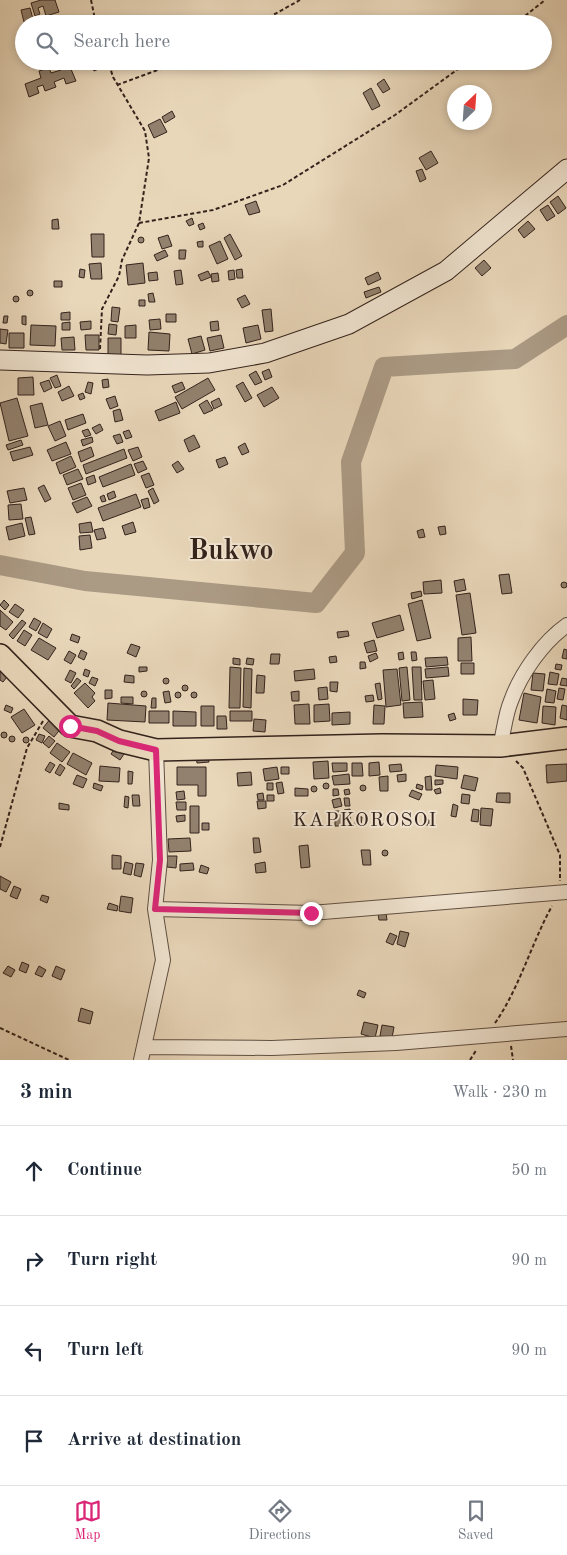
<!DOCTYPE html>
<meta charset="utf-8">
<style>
body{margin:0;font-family:"Old Standard TT",serif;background:#f6f6f7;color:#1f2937}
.compass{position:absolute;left:447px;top:85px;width:45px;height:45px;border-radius:50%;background:#fff;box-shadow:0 2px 8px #0003;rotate:25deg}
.stop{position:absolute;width:15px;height:15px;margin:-11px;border:4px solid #db2777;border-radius:50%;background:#fff}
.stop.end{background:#db2777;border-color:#fff;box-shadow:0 1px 5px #0008}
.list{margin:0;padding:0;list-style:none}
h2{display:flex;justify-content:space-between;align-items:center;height:65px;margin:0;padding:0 20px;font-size:21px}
h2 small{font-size:16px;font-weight:400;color:#747a83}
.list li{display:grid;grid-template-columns:32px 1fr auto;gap:15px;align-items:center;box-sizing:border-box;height:90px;padding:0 20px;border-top:1px solid #e0e1e3}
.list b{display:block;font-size:19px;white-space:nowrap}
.list em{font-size:16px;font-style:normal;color:#747a83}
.icon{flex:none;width:28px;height:28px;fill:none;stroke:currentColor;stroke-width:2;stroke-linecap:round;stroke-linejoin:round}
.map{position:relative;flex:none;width:567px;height:1060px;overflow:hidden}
.search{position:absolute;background:#fff;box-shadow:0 2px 8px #0003;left:15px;right:15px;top:15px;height:55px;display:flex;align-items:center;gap:12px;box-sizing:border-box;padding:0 18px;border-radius:28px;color:#747a83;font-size:19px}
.sheet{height:425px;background:#fff}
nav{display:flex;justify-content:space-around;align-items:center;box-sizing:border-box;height:70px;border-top:1px solid #e0e1e3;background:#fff;font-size:14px;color:#747a83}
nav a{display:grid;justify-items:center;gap:2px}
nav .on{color:#db2777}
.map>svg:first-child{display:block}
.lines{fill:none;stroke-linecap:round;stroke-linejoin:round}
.river{stroke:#ab9a84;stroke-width:20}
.building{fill:#92816e;stroke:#34231c}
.street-casing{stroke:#615044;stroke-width:16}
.secondary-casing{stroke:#34231c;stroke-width:21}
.primary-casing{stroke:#34231c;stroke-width:24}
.path{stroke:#34231c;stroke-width:2;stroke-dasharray:4 2.5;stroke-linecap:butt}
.street{stroke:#f1e5d2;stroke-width:14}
.secondary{stroke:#f1e5d2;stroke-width:19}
.primary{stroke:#e9d7ba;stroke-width:21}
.route{stroke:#db2777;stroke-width:6}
.labels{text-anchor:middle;stroke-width:4;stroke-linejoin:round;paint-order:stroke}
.quarter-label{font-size:20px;letter-spacing:1px;fill:#34231c;stroke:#f1e5d2}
.town-label{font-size:28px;font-weight:bold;fill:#34231c;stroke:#f1e5d2}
</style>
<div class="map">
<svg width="567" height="1060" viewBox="0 0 567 1060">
<rect width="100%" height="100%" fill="#e9d7ba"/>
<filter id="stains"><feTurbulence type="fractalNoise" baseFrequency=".004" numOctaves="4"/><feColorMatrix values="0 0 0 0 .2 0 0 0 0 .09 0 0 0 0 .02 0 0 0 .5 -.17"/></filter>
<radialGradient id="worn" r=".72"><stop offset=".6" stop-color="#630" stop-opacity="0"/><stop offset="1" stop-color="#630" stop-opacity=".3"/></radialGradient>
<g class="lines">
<path class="river" d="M0,565L85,581L316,603L355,553L351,462L384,367L515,359L567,325"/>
</g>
<path class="building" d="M41,0H55L59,12L46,16L43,6L38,8L40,14L35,16L31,3Z
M30,8L33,19L24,22L21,10Z
M98,61L101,68L94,71L90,63Z
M68,62L76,81L66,84L64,78L54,82L56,87L45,91L43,85L37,87L39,93L29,97L25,84L41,78L39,71L49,68L51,73L61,70L59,64Z
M384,79L390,89L383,93L377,84Z
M371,88L380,106L372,110L363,93Z
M172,111L175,117L165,123L162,117Z
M160,119L167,132L154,138L148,125Z
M431,151L438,163L426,170L419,158Z
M422,169L426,179L420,182L416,171Z
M558,196L566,208L558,214L550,202Z
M256,201L260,212L249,215L245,205Z
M548,205L555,216L547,221L540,210Z
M192,218L194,224L189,226L186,221Z
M58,219L59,229H52V220Z
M528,221L535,229L524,238L518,230Z
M203,223L205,228L200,230L198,225Z
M91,234H104V257H92Z
M230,234L242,256L235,260L224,238Z
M168,235L172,246L162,249L158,238Z
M138 240a3 3 0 1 1 6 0a3 3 0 1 1-6 0Z
M203,241V247H198L197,242Z
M220,241L228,259L217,264L209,246Z
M165,250L168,256L157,261L154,255Z
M179,250H186L185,259H179Z
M484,260L491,268L482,276L475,268Z
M101,263L102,279H91L89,264Z
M143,263L145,283L128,285L126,265Z
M80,269L85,270L84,278L79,277Z
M242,269L243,278H237L236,270Z
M181,270L183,284L176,285L174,271Z
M234,270L235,279L229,280L228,271Z
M208,271L211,277L201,281L198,275Z
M157,272L158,280L149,281L148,273Z
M378,272L381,279L368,285L365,278Z
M218,273L219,281L212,282L211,274Z
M54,281H62V287H54Z
M379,287L381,292L366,298L364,292Z
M27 293a3 3 0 1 1 6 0a3 3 0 1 1-6 0Z
M153,293L155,302H149L148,294Z
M245,295L250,304L242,308L237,299Z
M13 299a3 3 0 1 1 6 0a3 3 0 1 1-6 0Z
M139,300H145V306H139Z
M112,307L120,308L118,322L111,321Z
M271,309L273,331L265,332L262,310Z
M70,312V320H61V313Z
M166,314H176V322H166Z
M4,316H8L7,323H3Z
M22,316H26V325L22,324Z
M160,319L161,329L150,330L149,320Z
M91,321V329L81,330L80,322Z
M218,321L219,330L211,331L210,322Z
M70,322V330H62V323Z
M109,324L117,325L116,335L108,334Z
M31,325L56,326L55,346L30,345Z
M136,325V338H125V326Z
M258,325L261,339L246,343L243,328Z
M0,329L8,330L6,344L0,343Z
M149,332L170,334L169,351L148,350Z
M9,333H24V348H9Z
M85,335H99V350H86Z
M221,335L224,348L210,351L207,338Z
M201,336L205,350L192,354L188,339Z
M74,337L75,350H62L61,338Z
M108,338H121V357H108Z
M269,369L272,377L265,380L262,372Z
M256,371L262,382L255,385L249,375Z
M57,375L61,386L55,388L50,378Z
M33,377L34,395H18V378Z
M208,378L215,390L182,409L175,397Z
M108,379L109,387L103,388L102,380Z
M49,380L52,388L44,392L40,383Z
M88,382L93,383L91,394L85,392Z
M182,382L185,389L175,393L172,386Z
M243,382L252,398L245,402L236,386Z
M69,386L74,396L62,401L58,392Z
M272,387L279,398L264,407L257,395Z
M83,393L85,398L80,400L78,395Z
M115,396L118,406L110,409L106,399Z
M17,398L28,436L9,441L0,403Z
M219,398L222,405L214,409L211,402Z
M207,400L213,410L204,414L199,405Z
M176,402L180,413L159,421L155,411Z
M42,403L48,425L35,428L30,406Z
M120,409L123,420L115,422L113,411Z
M83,414L86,423L68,430L65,420Z
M60,421L66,436L55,441L48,426Z
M100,424L103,430L96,434L92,428Z
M88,429L91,435L85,437L82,431Z
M129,430L132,437L126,439L123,432Z
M120,434L123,442L117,444L113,436Z
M194,435L200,447L189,452L184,440Z
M92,437L93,442L83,446L81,440Z
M21,440L23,445L8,450L6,445Z
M66,442L71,454L52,461L47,450Z
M245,443L249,452L242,455L238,447Z
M30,447L33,455L13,461L10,452Z
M91,447L94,456L81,462L78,452Z
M138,447L142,457L133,461L128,450Z
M124,449L127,458L86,474L83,465Z
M71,456L76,467L60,474L56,463Z
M225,457L228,464L219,468L216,460Z
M143,461L147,469L138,473L134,464Z
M178,461L184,469L177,473L172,465Z
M131,464L135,475L103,487L99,477Z
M78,469L83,479L67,485L63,475Z
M149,473L154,485L146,488L141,476Z
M94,475L96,482L88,485L86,478Z
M81,483L86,495L73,500L68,488Z
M44,485L51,499L45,502L38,488Z
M24,488L27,500L10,503L7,491Z
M153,488L159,501L154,504L148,491Z
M114,491L116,497L109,500L107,494Z
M136,494L141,507L103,521L98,508Z
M104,495L106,501L102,502L100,497Z
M87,497L92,506L77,513L72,503Z
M148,498L150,507L144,509L141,500Z
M21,504L23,519L9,520L8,505Z
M31,517L35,534L29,535L25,518Z
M91,522L93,532L80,533L79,524Z
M133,522L136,532L125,535L122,526Z
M22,523L25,536L9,540L6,527Z
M445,526L446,534L440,535L438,527Z
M103,528L106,538L97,540L94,530Z
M423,529L425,537L419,538L417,531Z
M90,535L92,548L80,550L79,536Z
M509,574L512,593L502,594L499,575Z
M464,579L466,590L456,592L454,581Z
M441,580L442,593L424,594L423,582Z
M561 585a3 3 0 1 1 6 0a3 3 0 1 1-6 0Z
M421,591L422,596L412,599L411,593Z
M470,593L476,633L462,635L456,595Z
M4,600L9,605L5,610L0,605Z
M422,600L431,638L417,641L408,604Z
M15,604L24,610L18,618L9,612Z
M0,610L13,622L6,630L0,626Z
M400,615L404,630L377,638L372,623Z
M34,618L41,622L36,631L29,627Z
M22,620L26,623L13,639L9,635Z
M43,623L52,629L47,638L38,633Z
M24,630L32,635L25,646L17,641Z
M348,631L349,636L338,638L337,632Z
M72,634L80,637L78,643L70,640Z
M471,637L472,661H458V638Z
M39,638L56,648L48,660L31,650Z
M374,640L377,651L367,653L364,643Z
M131,644L140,647L136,657L127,653Z
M564,649L567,650V659L562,658Z
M81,650L87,653L84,660L78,657Z
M69,651L76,655L71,664L64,660Z
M403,652L404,659L399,660L398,653Z
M411,652H416L417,660L412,661Z
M376,653L378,658L370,662L368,656Z
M271,654H280L279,664H270Z
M336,656L337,662L330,663L329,657Z
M447,657L448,665L426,667L425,658Z
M233,658L240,659V665L233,664Z
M247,658L254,659L253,665L246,664Z
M360,662H365L366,668L360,669Z
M461,663H474V674H461Z
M556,664L562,665L561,670L555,669Z
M0,666L10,673L3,682L0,680Z
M139,667H147V671L139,672Z
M230,667L241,668L240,708H229Z
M407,667L410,700L402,701L399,668Z
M412,667H421L422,700H414Z
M448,667L449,676L426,678L425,669Z
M244,668L252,669L251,708L243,707Z
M85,669L90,671L88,677L83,675Z
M314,669L315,679L295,681L294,671Z
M397,669L401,705L386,707L383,670Z
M70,670L76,673L71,683L65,680Z
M550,672L559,674L557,685L548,684Z
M533,673L545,674L543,691L531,690Z
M125,675L134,676V683L124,682Z
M257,675L265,676L264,693H256Z
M92,677L98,679L95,686L89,683Z
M77,678L81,681L74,689L71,686Z
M562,678L567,679V686L560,685Z
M163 681a3 3 0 1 1 6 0a3 3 0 1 1-6 0Z
M433,680L435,699L425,700L423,681Z
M330,682H338L337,692L330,691Z
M85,683L95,693L92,697L95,701L88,708L74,693Z
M380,683L382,699L378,700L375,684Z
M182 688a3 3 0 1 1 6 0a3 3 0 1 1-6 0Z
M327,687L328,699L319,700L318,688Z
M559,688L565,689L563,700L557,699Z
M547,689L556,691L554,703L545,702Z
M105,690H112V698L105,699Z
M169,691L171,702L165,703L163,692Z
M299,691V701H292L291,692Z
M141 694a3 3 0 1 1 6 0a3 3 0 1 1-6 0Z
M191 695a3 3 0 1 1 6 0a3 3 0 1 1-6 0Z
M175 695a3 3 0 1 1 6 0a3 3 0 1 1-6 0Z
M524,693L541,697L537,723L519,720Z
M373,695L374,701L366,702L365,696Z
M121,697H133V704L121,703Z
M152,698H156V708H151Z
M463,699L478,700L477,715H463Z
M422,702L423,717L404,718L403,703Z
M108,703L146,706L145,722L107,720Z
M309,704L310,724H295L294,705Z
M329,704L330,721L314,722V705Z
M6,705L13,708L11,713L4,710Z
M374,705L385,706L384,724H373Z
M562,705L567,706V720L560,718Z
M201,706H214V726H201Z
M543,706L556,707L555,725L542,723Z
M24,709L35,725L22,733L11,717Z
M149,711H169V723H149Z
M173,711L196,712V726H173Z
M230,711H252V721H230Z
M350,712V724L332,725V713Z
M454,713L456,719L450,721L448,715Z
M217,716H226L227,729H217Z
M51,718L62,727L54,737L43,728Z
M254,719L266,720L265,732L253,731Z
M1 735a3 3 0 1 1 6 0a3 3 0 1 1-6 0Z
M39,734L45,736L42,743L36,740Z
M49,736L55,741L49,748L43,743Z
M9 739a3 3 0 1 1 6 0a3 3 0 1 1-6 0Z
M23 740a3 3 0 1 1 6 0a3 3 0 1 1-6 0Z
M57,743L70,752L62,762L50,753Z
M115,748L124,754L120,760L111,754Z
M73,753L92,763L86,775L67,764Z
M208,753L209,762L197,763L196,754Z
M328,761L329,778L314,779L313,762Z
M50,762L55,765L50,773L45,770Z
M379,762L380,775L369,776V763Z
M332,763H347V771L333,772Z
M352,763H362L363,776H352Z
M60,764L65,768L60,776L55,773Z
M401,764L402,771L390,772L389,765Z
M567,764V781L547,783L546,765Z
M436,765L458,767L457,779L435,776Z
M100,766L120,768L119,782L99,781Z
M177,767H206V796H198V785H177Z
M277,767L279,779L265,781L263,769Z
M281,767H289V774H281Z
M128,771L133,772L132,784H128Z
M251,772L252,785L238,786L237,773Z
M349,774L350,784L334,785L332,776Z
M406,774V781L398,782L397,775Z
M77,775L87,779L83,788L73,784Z
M464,775L478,778L475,791L461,788Z
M388,776V791H380L379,777Z
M431,776L432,790H426L425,777Z
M435,780H443V784L435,785Z
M282,782L284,793L278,794L276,783Z
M94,783L103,786L101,791L93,788Z
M267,783H273V790H267Z
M323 786a3 3 0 1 1 6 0a3 3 0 1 1-6 0Z
M417,784L423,786L422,790L416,788Z
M360 788a3 3 0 1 1 6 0a3 3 0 1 1-6 0Z
M311 789a3 3 0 1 1 6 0a3 3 0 1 1-6 0Z
M295,788L308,789V796H295Z
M440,788L441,793L436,794L434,790Z
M333,789H338L339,795L333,796Z
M349,789L350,794L345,795L344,790Z
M412,790L422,794L419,800L409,796Z
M184,791L185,799L177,800L176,792Z
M263,793L264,800H258L257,794Z
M497,793H510V803L496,802Z
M462,794L470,795L469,804L461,803Z
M132,795H139L140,806H133Z
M267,795H274V801H267Z
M125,796L129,797L128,808L124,807Z
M340,798L342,806L334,808L332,800Z
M344,798H349L350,806H345Z
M257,801H266V808L258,809Z
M176,802H186V810H177Z
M59,803L69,805V810L59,809Z
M453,804L458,806L456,817L451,816Z
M190,806H199V833H190Z
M481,808L493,809L491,826L480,825Z
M350,809L351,826H345L344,810Z
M473,809L479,810L478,822L471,821Z
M335,811H341L342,826H335Z
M185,815V821L177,822L176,816Z
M356,816L362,817L361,825L355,824Z
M425,819L429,820V825H424Z
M202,823H209V830H202Z
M190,838L191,851L169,852L168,839Z
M253,838H259L261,852L254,853Z
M308,845L310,867L301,868L299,846Z
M361,850H370L371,865H363Z
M382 853a3 3 0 1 1 6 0a3 3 0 1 1-6 0Z
M112,855L121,856V869H112Z
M167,856H177L176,868L167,867Z
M125,862L133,864L131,875L123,873Z
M265,862L266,872L256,873L255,864Z
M136,863L144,864L141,877L134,875Z
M193,863L194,870L180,871V864Z
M201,865L209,868L207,874L199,872Z
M0,876L11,882L6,892L0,889Z
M14,886L21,889L17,899L10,896Z
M42,895L49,897L47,903L40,900Z
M121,896L133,898L131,913L119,911Z
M109,903L118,906L117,911L107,909Z
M386,913L387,920H379L378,914Z
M400,931L409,933L405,947L397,944Z
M390,933L397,936L393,945L386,942Z
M22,962L29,965L26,973L19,970Z
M8,966L15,970L11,977L3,973Z
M39,966L46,970L42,977L35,974Z
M56,966L65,970L61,980L52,976Z
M359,990L366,993L364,998L357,995Z
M81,1008L93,1012L90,1024L78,1021Z
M364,1022L378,1025L375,1038L361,1034Z
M382,1025L394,1027L392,1038L380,1036Z"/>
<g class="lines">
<g class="street-casing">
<path id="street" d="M500,746C504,732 505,715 511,701C521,673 543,642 567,625
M155,909L311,913L567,892
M144,1047L272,1048L396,1043L567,1029
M141,1060L163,960L155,909L160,860L156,750"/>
</g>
<g class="secondary-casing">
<path id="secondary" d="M0,360L147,365L209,363L265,353L349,324L446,271L567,169"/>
</g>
<g class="primary-casing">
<path id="primary" d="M0,655L70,726L97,731L119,741L156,750L382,745L500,746L567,738"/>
</g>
<path class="path" d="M91,0L96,24
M257,24L300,0
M515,24L545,0
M117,85L182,61
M139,223L213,210L283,185L395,115L469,61
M100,349L102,309L119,276L122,260L139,223L149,158L145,131L113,77L108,61
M516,761L523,768L560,855V881
M0,847L27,748L43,721
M495,1023C520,987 531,944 552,906
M0,1028L69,1060
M511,1046L513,1060
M470,1060L477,1049"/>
<use href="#street" class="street"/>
<use href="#secondary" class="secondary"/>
<use href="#primary" class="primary"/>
</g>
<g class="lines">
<path class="route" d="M70,726L97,731L119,741L156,750L160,860L155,909L311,913"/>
</g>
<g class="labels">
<g class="quarter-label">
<text x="365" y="826">KAPKOROSOI</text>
</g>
<g class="town-label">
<text x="231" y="559">Bukwo</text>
</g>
</g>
<rect width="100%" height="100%" filter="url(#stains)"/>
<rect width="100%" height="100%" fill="url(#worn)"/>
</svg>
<svg class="compass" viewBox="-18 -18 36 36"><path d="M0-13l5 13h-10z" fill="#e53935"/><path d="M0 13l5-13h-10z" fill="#747a83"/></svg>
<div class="stop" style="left:70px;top:726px"></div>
<div class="stop end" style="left:311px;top:913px"></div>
<div class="search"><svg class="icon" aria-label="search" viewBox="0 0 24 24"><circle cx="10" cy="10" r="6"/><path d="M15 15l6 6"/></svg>Search here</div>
</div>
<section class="sheet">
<h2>3 min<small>Walk · 230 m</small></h2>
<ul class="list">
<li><svg class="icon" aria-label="ahead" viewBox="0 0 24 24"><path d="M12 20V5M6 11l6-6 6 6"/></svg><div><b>Continue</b></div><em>50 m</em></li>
<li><svg class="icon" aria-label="right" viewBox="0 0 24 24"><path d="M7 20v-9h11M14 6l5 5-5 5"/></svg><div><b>Turn right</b></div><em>90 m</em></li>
<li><svg class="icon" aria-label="left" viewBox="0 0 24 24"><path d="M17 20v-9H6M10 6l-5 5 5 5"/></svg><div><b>Turn left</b></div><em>90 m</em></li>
<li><svg class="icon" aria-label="arrive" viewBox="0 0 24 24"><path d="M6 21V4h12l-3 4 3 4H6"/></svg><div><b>Arrive at destination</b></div></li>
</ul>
</section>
<nav>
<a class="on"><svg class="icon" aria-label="map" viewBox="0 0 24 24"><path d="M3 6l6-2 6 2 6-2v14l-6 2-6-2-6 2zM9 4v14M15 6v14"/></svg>Map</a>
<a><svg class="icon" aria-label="directions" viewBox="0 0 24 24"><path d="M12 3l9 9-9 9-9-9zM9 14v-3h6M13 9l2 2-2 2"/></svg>Directions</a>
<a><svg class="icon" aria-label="saved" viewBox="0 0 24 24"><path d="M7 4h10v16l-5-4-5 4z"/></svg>Saved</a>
</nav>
